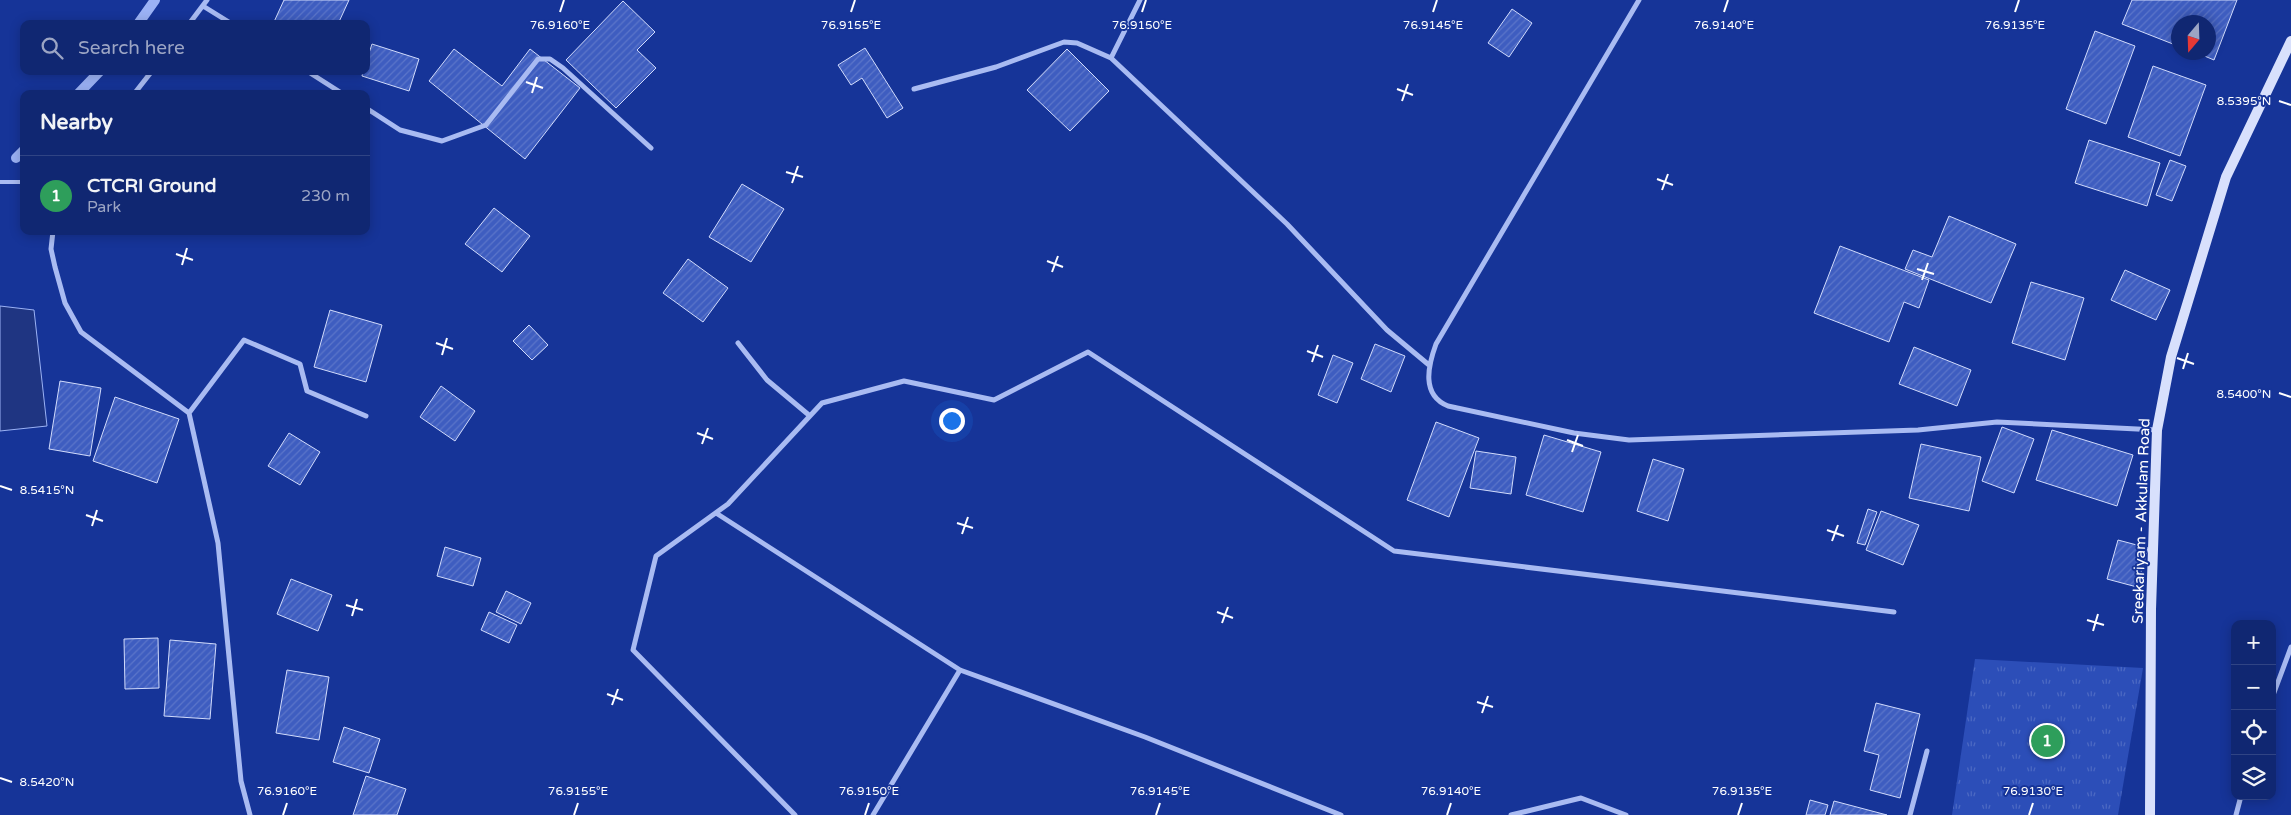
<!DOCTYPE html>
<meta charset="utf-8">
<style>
body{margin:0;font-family:"Varela Round",sans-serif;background:#192f77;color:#f1f3f6}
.controls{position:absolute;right:15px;bottom:15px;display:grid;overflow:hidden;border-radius:10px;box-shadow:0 2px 12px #0003}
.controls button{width:45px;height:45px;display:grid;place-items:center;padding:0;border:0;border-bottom:1px solid #304484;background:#102772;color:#f1f3f6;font:25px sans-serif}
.compass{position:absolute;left:2171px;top:15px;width:45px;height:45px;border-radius:50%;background:#102772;box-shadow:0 2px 12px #0003;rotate:199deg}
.you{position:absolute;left:951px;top:420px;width:18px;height:18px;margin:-12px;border:4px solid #fff;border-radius:50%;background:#1a73e8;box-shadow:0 0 0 8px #1a73e833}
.badge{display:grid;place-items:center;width:32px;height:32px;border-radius:50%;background:#bca0f2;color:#fff;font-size:16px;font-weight:700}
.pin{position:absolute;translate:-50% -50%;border:2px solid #fff;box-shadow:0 1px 5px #0006}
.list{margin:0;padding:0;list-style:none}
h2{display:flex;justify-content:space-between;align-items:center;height:65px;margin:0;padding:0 20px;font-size:21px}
h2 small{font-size:16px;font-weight:400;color:#9ca5c4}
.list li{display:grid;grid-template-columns:32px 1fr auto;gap:15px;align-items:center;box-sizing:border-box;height:80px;padding:0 20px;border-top:1px solid #304484}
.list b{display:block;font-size:19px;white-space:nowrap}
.list p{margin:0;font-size:16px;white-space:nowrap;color:#9ca5c4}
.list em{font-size:16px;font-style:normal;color:#9ca5c4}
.icon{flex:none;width:28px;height:28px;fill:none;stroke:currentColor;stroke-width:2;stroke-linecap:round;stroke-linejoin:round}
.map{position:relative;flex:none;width:2291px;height:815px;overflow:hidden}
.search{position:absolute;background:#102772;box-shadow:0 2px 12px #0003;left:20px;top:20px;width:350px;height:55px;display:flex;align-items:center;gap:12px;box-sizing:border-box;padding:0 18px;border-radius:10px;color:#9ca5c4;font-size:19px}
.panel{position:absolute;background:#102772;box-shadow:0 2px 12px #0003;left:20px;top:90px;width:350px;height:145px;border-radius:10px}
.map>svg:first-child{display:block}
.park{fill:url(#park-tufts)}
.water{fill:#1f3582;stroke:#9bb2f5}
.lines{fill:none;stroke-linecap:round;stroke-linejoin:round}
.stream{stroke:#9bb2f5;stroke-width:10}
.building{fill:url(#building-hatch);stroke:#d1dbfc}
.lane{stroke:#a9bbf2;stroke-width:4}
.street{stroke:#a9bbf2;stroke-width:5}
.secondary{stroke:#d8e0fc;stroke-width:10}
.ticks{fill:none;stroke:#fff;stroke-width:2}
.labels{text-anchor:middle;stroke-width:4;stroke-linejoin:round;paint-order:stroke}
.street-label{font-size:15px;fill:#fff;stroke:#163498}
.ticks-label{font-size:12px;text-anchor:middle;fill:#fff;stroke:#163498;stroke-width:4;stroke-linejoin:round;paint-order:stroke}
</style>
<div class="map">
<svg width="2291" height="815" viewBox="0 0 2291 815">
<defs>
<pattern id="park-tufts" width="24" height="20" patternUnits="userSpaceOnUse" patternTransform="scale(1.25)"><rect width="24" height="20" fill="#2c4eb8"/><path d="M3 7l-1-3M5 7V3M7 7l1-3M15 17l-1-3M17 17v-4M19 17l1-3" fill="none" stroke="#4c69c3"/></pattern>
<pattern id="building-hatch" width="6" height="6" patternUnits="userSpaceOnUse" patternTransform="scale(1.25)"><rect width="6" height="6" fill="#3e5dc0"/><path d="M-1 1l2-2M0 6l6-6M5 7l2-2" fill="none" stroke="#5b75c9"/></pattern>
</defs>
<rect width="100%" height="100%" fill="#163498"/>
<path class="park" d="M1975,659L2143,668L2118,815H1952Z"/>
<path class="water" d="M0,306L34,310L47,426L0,431Z"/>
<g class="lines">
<path class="stream" d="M138,24L155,0
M78,94L100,71
M16,158L24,150"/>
</g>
<path class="building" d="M284,0H349L338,24H273Z
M2132,0H2237L2214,60L2195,52H2208V22H2178V46L2122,24Z
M623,1L655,32L637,50L656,68L616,108L566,60Z
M1512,9L1532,23L1509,57L1488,43Z
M2095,31L2135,46L2106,124L2066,109Z
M372,44L419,59L409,91L362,76L363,71H366V62Z
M865,48L903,108L887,118L862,78L851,85L838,65Z
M454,49L502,86L530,49L580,88L525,159L429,81Z
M1067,49L1109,91L1070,131L1027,90Z
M2153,66L2206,85L2180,156L2128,137Z
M2089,140L2160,163L2147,206L2075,183Z
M2170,160L2186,166L2172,201L2156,195Z
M742,184L784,209L751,262L709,237Z
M494,208L530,236L502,272L465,244Z
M1949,216L2016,244L1991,303L1905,269L1913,250L1932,257Z
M1840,246L1929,280L1919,308L1904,302L1889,342L1814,313Z
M688,259L728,288L703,322L663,293Z
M2125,270L2170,290L2156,320L2111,300Z
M2031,282L2084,298L2065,360L2012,343Z
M330,310L382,325L366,382L314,367Z
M529,325L548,345L532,360L513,341Z
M1375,344L1405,356L1391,392L1361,379Z
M1914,347L1971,370L1957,406L1899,384Z
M1333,355L1353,363L1337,403L1318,395Z
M60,381L101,388L90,456L49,449Z
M441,386L475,411L455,441L420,417Z
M115,397L179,419L157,483L93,461Z
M1436,422L1479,438L1449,517L1407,500Z
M2002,427L2034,439L2014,493L1982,481Z
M2052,430L2133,455L2117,506L2036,480Z
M289,433L320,452L300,485L268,466Z
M1544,435L1601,452L1583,512L1526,495Z
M1921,444L1981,457L1969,511L1909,498Z
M1476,451L1516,457L1511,494L1470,488Z
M1653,459L1684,469L1668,521L1637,511Z
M1868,509L1877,512L1865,545L1857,543Z
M1881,511L1919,525L1903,565L1866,550Z
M2118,540L2148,548L2137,587L2107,579Z
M445,547L481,558L473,586L437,576Z
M291,579L332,595L318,631L277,614Z
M506,591L531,603L521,624L496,612Z
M489,612L517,625L509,643L481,630Z
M158,638L159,688L125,689L124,639Z
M170,640L216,644L210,719L164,716Z
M287,670L329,677L319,740L276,733Z
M1876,703L1920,714L1900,798L1870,790L1879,755L1864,751Z
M344,727L380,739L369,773L333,762Z
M366,776L406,789L397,815H353Z
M1810,800L1828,805L1825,815H1806Z
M1834,801L1887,815H1830Z"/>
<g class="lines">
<path class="lane" d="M0,182H24"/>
<path class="street" d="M1140,0L1111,58L1287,224L1387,330L1429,365
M1639,0L1436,344C1428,366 1421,395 1448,406L1574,433L1629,440L1918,430L1997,422L2157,430
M203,6L232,24
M189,24L207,0
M307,71L343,94
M914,89L996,67L1064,42L1077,43L1111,58
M134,94L152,71
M366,108L400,130L442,141L486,125L538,59H550L563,68L651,148
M53,231L51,249L55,267L65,303L81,332L189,413L218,543L241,781L250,815
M738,343L767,380L810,416
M189,413L244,340L300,364L307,391L366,416
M716,513L960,670L1145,737L1341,815
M2272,698L2291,647
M795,815L633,650L656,556L728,504L822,403L904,381L994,400L1088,352L1394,551L1894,612
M873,815L960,670
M1511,815L1581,798L1626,815
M1910,815L1927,751
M2236,815L2241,796"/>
<path class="secondary" d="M2150,815L2151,609L2157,430L2171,357L2226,177L2291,41"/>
</g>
<path class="ticks" d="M560,12L564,0M851,12L855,0M1142,12L1146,0M1433,12L1437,0M1724,12L1728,0M2015,12L2019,0M526,82L543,88M1397,89L1413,95M532,93L537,77M1402,101L1408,84M2279,101L2291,105M786,172L803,177M1657,179L1673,185M792,183L798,166M1662,190L1668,174M176,254L193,260M1047,261L1063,267M182,265L187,248M1917,269L1934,274M1052,272L1058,256M1922,280L1928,263M436,343L453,349M1307,351L1323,357M442,355L447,338M2177,358L2194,364M1312,362L1318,345M2183,369L2188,353M2279,393L2291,397M697,433L713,439M1567,440L1583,446M702,444L708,428M1572,452L1578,435M0,486L12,490M86,515L103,521M957,523L973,528M92,526L97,510M1827,530L1844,536M962,534L968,517M1832,541L1838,525M346,605L363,610M1217,612L1233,618M352,616L357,599M2087,620L2104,625M1222,623L1228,607M2093,631L2098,614M607,694L623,700M1477,702L1493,707M612,705L618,689M1482,713L1488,696M0,778L12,782M283,815L287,803M574,815L578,803M865,815L869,803M1156,815L1160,803M1447,815L1451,803M1738,815L1742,803M2029,815L2033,803"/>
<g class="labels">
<g class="street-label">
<text transform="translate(2141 521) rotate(-88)" y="5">Sreekariyam - Akkulam Road</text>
</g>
</g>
<g class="ticks-label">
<text x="560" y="29">76.9160°E</text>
<text x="851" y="29">76.9155°E</text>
<text x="1142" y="29">76.9150°E</text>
<text x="1433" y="29">76.9145°E</text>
<text x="1724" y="29">76.9140°E</text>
<text x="2015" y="29">76.9135°E</text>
<text x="2244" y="105">8.5395°N</text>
<text x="2244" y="398">8.5400°N</text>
<text x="47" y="494">8.5415°N</text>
<text x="47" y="786">8.5420°N</text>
<text x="287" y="795">76.9160°E</text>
<text x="578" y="795">76.9155°E</text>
<text x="869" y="795">76.9150°E</text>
<text x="1160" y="795">76.9145°E</text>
<text x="1451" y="795">76.9140°E</text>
<text x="1742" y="795">76.9135°E</text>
<text x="2033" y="795">76.9130°E</text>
</g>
</svg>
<div class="controls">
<button>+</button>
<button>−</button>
<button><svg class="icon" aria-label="locate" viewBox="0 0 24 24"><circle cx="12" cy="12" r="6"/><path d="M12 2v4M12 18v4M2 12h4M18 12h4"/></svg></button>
<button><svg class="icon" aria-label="layers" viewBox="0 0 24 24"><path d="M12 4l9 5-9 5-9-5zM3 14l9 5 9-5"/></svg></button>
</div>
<svg class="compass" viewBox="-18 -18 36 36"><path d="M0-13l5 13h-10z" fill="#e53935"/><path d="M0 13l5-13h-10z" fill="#9ca5c4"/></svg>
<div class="you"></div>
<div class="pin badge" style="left:2047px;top:741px;background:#2e9e5b">1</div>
<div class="search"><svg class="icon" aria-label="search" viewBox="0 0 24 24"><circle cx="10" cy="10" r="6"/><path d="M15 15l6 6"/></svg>Search here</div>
<section class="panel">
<h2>Nearby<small></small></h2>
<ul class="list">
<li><span class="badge" style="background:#2e9e5b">1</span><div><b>CTCRI Ground</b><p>Park</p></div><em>230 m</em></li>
</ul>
</section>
</div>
